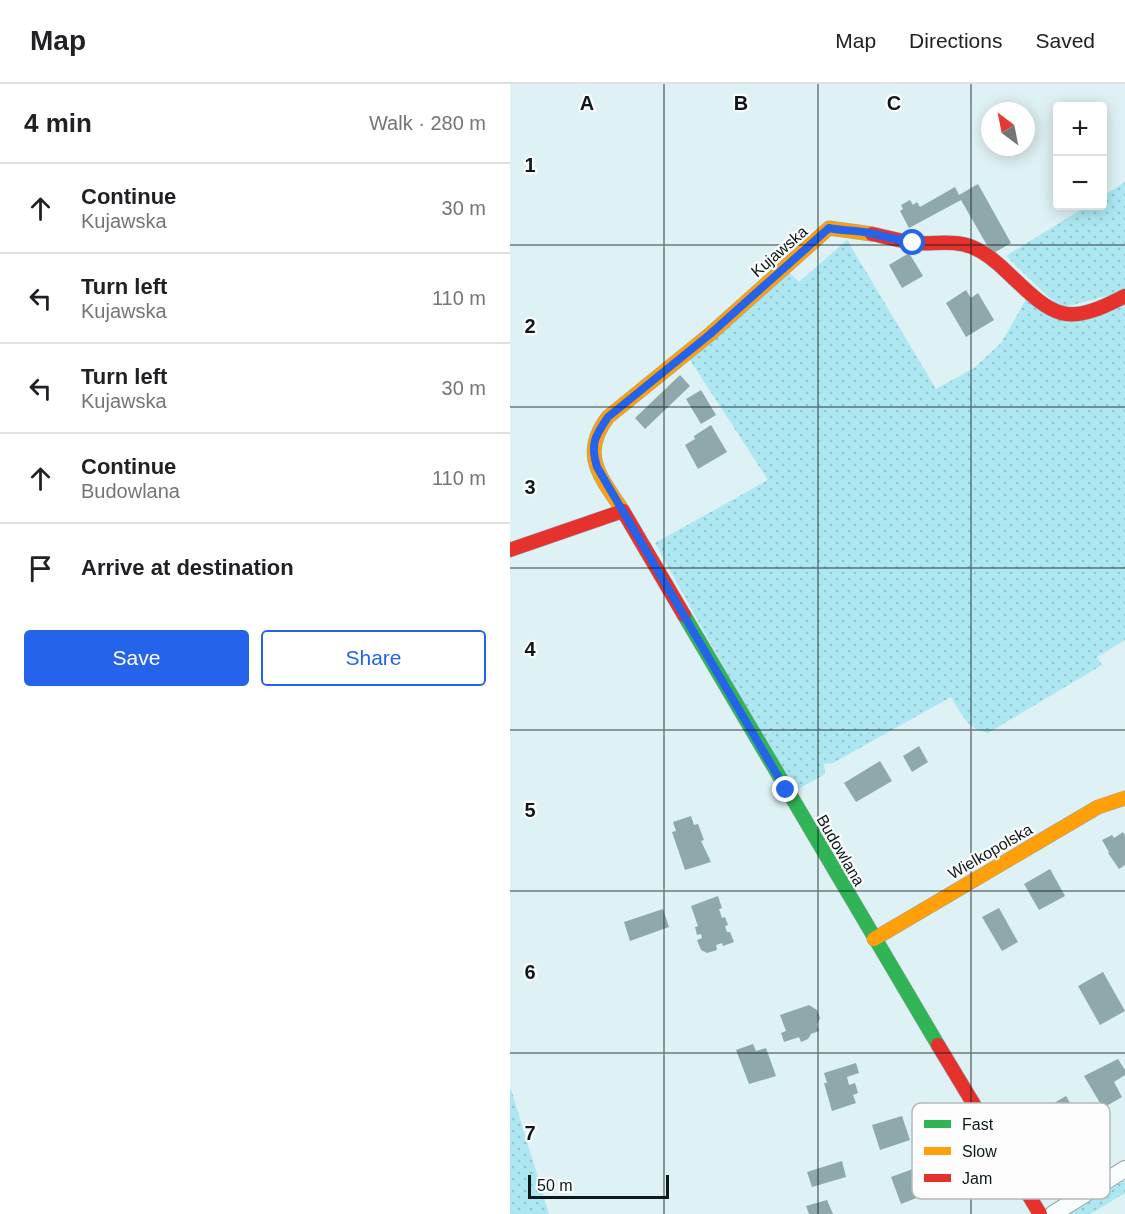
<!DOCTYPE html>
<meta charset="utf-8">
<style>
body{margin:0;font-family:Arial,sans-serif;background:#f2f2f2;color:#202124}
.controls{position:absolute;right:18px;top:18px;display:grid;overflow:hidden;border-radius:6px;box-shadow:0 3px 15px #0003}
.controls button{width:54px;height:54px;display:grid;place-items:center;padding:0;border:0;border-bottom:2px solid #e0e0e0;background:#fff;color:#202124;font:30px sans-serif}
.compass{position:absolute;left:471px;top:18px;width:54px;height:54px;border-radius:50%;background:#fff;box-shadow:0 3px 15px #0003;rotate:328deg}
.scale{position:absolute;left:18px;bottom:15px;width:141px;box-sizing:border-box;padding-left:6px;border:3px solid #0c181b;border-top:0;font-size:16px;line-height:21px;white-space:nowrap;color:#0c181b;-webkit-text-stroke:4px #fdfdfd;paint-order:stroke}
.stop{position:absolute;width:18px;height:18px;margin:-14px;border:4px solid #2563eb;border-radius:50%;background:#fff}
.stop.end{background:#2563eb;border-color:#fff;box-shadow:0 2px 6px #0008}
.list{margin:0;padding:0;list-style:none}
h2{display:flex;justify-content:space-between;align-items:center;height:78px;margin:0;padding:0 24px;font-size:26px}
h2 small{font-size:20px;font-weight:400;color:#757577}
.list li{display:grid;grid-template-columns:39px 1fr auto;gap:18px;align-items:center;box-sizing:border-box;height:90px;padding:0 24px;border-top:2px solid #e0e0e0}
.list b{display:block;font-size:22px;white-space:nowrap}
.list p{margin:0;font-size:20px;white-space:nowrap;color:#757577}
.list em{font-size:20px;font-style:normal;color:#757577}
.actions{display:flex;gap:12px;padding:18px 24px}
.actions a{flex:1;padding:14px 0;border:2px solid #2563eb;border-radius:6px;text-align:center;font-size:21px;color:#2563eb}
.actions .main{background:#2563eb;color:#fff}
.icon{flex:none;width:33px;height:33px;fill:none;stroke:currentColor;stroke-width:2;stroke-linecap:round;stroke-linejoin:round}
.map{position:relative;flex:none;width:615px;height:1130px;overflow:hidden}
header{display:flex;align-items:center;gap:36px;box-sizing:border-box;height:84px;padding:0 30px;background:#fff;border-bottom:2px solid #e0e0e0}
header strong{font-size:28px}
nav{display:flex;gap:33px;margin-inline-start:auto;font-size:21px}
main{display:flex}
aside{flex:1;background:#fff}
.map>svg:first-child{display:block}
.grass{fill:url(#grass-dots)}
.building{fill:#8fa8ac}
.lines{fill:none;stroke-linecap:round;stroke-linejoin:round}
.street-casing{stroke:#97a6a8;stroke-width:18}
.fast-casing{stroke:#97a6a8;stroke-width:15}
.slow-casing{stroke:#97a6a8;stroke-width:15}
.jam-casing{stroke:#97a6a8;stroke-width:15}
.street{stroke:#fafdfd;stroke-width:16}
.fast{stroke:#30b455;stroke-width:14}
.slow{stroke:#ff9f0a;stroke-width:14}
.jam{stroke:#e5322d;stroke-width:14}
.route{stroke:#2563eb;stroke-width:8}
.grid{fill:none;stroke:#0c181b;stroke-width:1.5;stroke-opacity:0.55}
.labels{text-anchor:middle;stroke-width:4.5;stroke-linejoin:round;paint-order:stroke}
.street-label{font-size:16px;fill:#0c181b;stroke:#fdfdfd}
.key{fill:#fdfdfd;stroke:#b5b8b9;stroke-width:1.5}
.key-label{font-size:16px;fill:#0c181b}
.grid-label{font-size:20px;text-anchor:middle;font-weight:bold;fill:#0c181b;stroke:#fdfdfd;stroke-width:4.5;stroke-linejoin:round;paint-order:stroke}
</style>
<header>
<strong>Map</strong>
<nav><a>Map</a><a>Directions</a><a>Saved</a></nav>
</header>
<main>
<aside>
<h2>4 min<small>Walk · 280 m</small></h2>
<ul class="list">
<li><svg class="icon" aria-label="ahead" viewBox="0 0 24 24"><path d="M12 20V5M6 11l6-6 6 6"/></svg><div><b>Continue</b><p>Kujawska</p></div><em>30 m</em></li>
<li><svg class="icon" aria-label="left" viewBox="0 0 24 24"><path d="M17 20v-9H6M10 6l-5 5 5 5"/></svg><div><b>Turn left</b><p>Kujawska</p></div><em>110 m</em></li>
<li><svg class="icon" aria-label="left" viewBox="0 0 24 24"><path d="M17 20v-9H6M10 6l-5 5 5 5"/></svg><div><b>Turn left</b><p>Kujawska</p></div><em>30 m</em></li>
<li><svg class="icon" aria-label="ahead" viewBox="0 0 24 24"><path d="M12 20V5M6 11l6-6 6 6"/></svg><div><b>Continue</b><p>Budowlana</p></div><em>110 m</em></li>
<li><svg class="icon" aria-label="arrive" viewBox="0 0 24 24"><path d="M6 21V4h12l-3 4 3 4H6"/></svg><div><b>Arrive at destination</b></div></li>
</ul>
<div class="actions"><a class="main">Save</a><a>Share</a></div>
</aside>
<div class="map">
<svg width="615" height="1130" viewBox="0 0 615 1130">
<defs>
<pattern id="grass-dots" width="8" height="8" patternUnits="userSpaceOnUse" patternTransform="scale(1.5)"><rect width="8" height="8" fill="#ade7f2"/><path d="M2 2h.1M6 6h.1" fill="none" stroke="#94c5cf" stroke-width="1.8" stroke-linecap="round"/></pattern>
</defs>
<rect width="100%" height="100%" fill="#def1f4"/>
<path class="grass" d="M615,98V205L609,209L550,224L496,172L577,122H592L593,112Z
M337,156L426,305L464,284L491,259L517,214L536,230L615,216V556L587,573L592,581L478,649C455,643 453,631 441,613L323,679L314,680L315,690L283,708L145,459L258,396L178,273L279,188L289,198Z
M0,1005H1L39,1130H0Z
M611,1093L615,1099V1109L580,1130H557Z"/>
<path class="building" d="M468,100L501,159L482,170L451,116L399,144L390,127L393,125L391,121L400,116L403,121L407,118L410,123L445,103L449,111Z
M399,169L413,192L392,204L379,181Z
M456,206L461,214L468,209L484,236L456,253L436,219Z
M170,291L180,302L135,345L125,334Z
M191,306L206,331L191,340L176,315Z
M201,341L217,368L188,385L175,361L185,355L184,352Z
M409,662L418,678L402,688L393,672Z
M370,677L382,697L346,718L334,699Z
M181,732L184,741L188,740L194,756L191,757L201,778L175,786L162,748L166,747L163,738Z
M613,748L615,751V781L609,785L598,769L599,768L592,756L602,751L604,754Z
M540,785L555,812L529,826L514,800Z
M208,812L212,824L209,825L212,834L215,833L218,841L215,842L217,848H220L224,858L213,862L212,859L206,861L207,866L197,869L191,866L187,856L192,854L191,850L187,851L185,843L188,842L181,822Z
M489,824L508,858L492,867L472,833Z
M153,825L159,843L120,857L114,838Z
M593,888L615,927L590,941L568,902Z
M299,921L307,926L310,934L307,940L309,947L301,950L298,955L291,958L289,953L274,958L271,949L276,947L270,931Z
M243,960L246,967L256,964L266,992L239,1000L226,966Z
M608,975L615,986V991L604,998L612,1013L593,1024L574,992Z
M346,979L349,989L337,993L339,1001L345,999L348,1009L343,1011L346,1019L322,1027L314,999H317L314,989Z
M556,1012L575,1044L543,1062L534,1046L527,1049L519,1034Z
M392,1032L400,1056L370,1066L362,1041Z
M332,1077L336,1093L302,1103L297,1088Z
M422,1078L424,1084L419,1086L424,1097L418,1099L429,1097L432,1104L391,1120L381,1093Z
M317,1116L323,1130H299L296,1122Z"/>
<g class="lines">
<g class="street-casing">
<path id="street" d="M543,1130L615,1085"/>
</g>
<g class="fast-casing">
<path id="fast" d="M174,531L428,961"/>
</g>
<g class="slow-casing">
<path id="slow" d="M113,427C91,393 69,371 98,333L199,251L319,144L362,150
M364,855L588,723L615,714"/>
</g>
<g class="jam-casing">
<path id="jam" d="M362,150C377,153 392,158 408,159C426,160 445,156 462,163C477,169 489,180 499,190C545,234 556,243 615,212
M0,466L113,427L174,531
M428,961L530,1130"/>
</g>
<use href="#street" class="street"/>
<use href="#fast" class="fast"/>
<use href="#slow" class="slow"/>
<use href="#jam" class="jam"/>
</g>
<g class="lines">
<path class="route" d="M276,706L87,383C80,360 85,352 98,333L199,251L319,144C333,147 346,146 359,149C374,152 388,156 403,159"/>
</g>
<path class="grid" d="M154,0V1130M308,0V1130M461,0V1130M0,161H615M0,323H615M0,484H615M0,646H615M0,807H615M0,969H615"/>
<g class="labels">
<g class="street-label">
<text transform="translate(269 167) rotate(-41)" y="6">Kujawska</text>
<text transform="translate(331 766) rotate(60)" y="6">Budowlana</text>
<text transform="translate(480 767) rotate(-30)" y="6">Wielkopolska</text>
</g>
</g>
<rect x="402" y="1019" width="198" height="96" rx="9" class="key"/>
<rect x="414" y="1036" width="27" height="8" fill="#30b455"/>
<rect x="414" y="1063" width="27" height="8" fill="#ff9f0a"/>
<rect x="414" y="1090" width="27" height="8" fill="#e5322d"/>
<g class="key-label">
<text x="452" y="1046">Fast</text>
<text x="452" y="1073">Slow</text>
<text x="452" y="1100">Jam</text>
</g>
<g class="grid-label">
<text x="77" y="26">A</text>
<text x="231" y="26">B</text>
<text x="384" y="26">C</text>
<text x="20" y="88">1</text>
<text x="20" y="249">2</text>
<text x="20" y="410">3</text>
<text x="20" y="572">4</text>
<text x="20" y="733">5</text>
<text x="20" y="895">6</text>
<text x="20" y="1056">7</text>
</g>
</svg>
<div class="controls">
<button>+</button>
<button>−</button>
</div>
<svg class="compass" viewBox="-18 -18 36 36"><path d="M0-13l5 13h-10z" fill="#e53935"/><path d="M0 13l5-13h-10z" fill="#757577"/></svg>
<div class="scale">50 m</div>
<div class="stop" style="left:403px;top:159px"></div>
<div class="stop end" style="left:276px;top:706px"></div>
</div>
</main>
